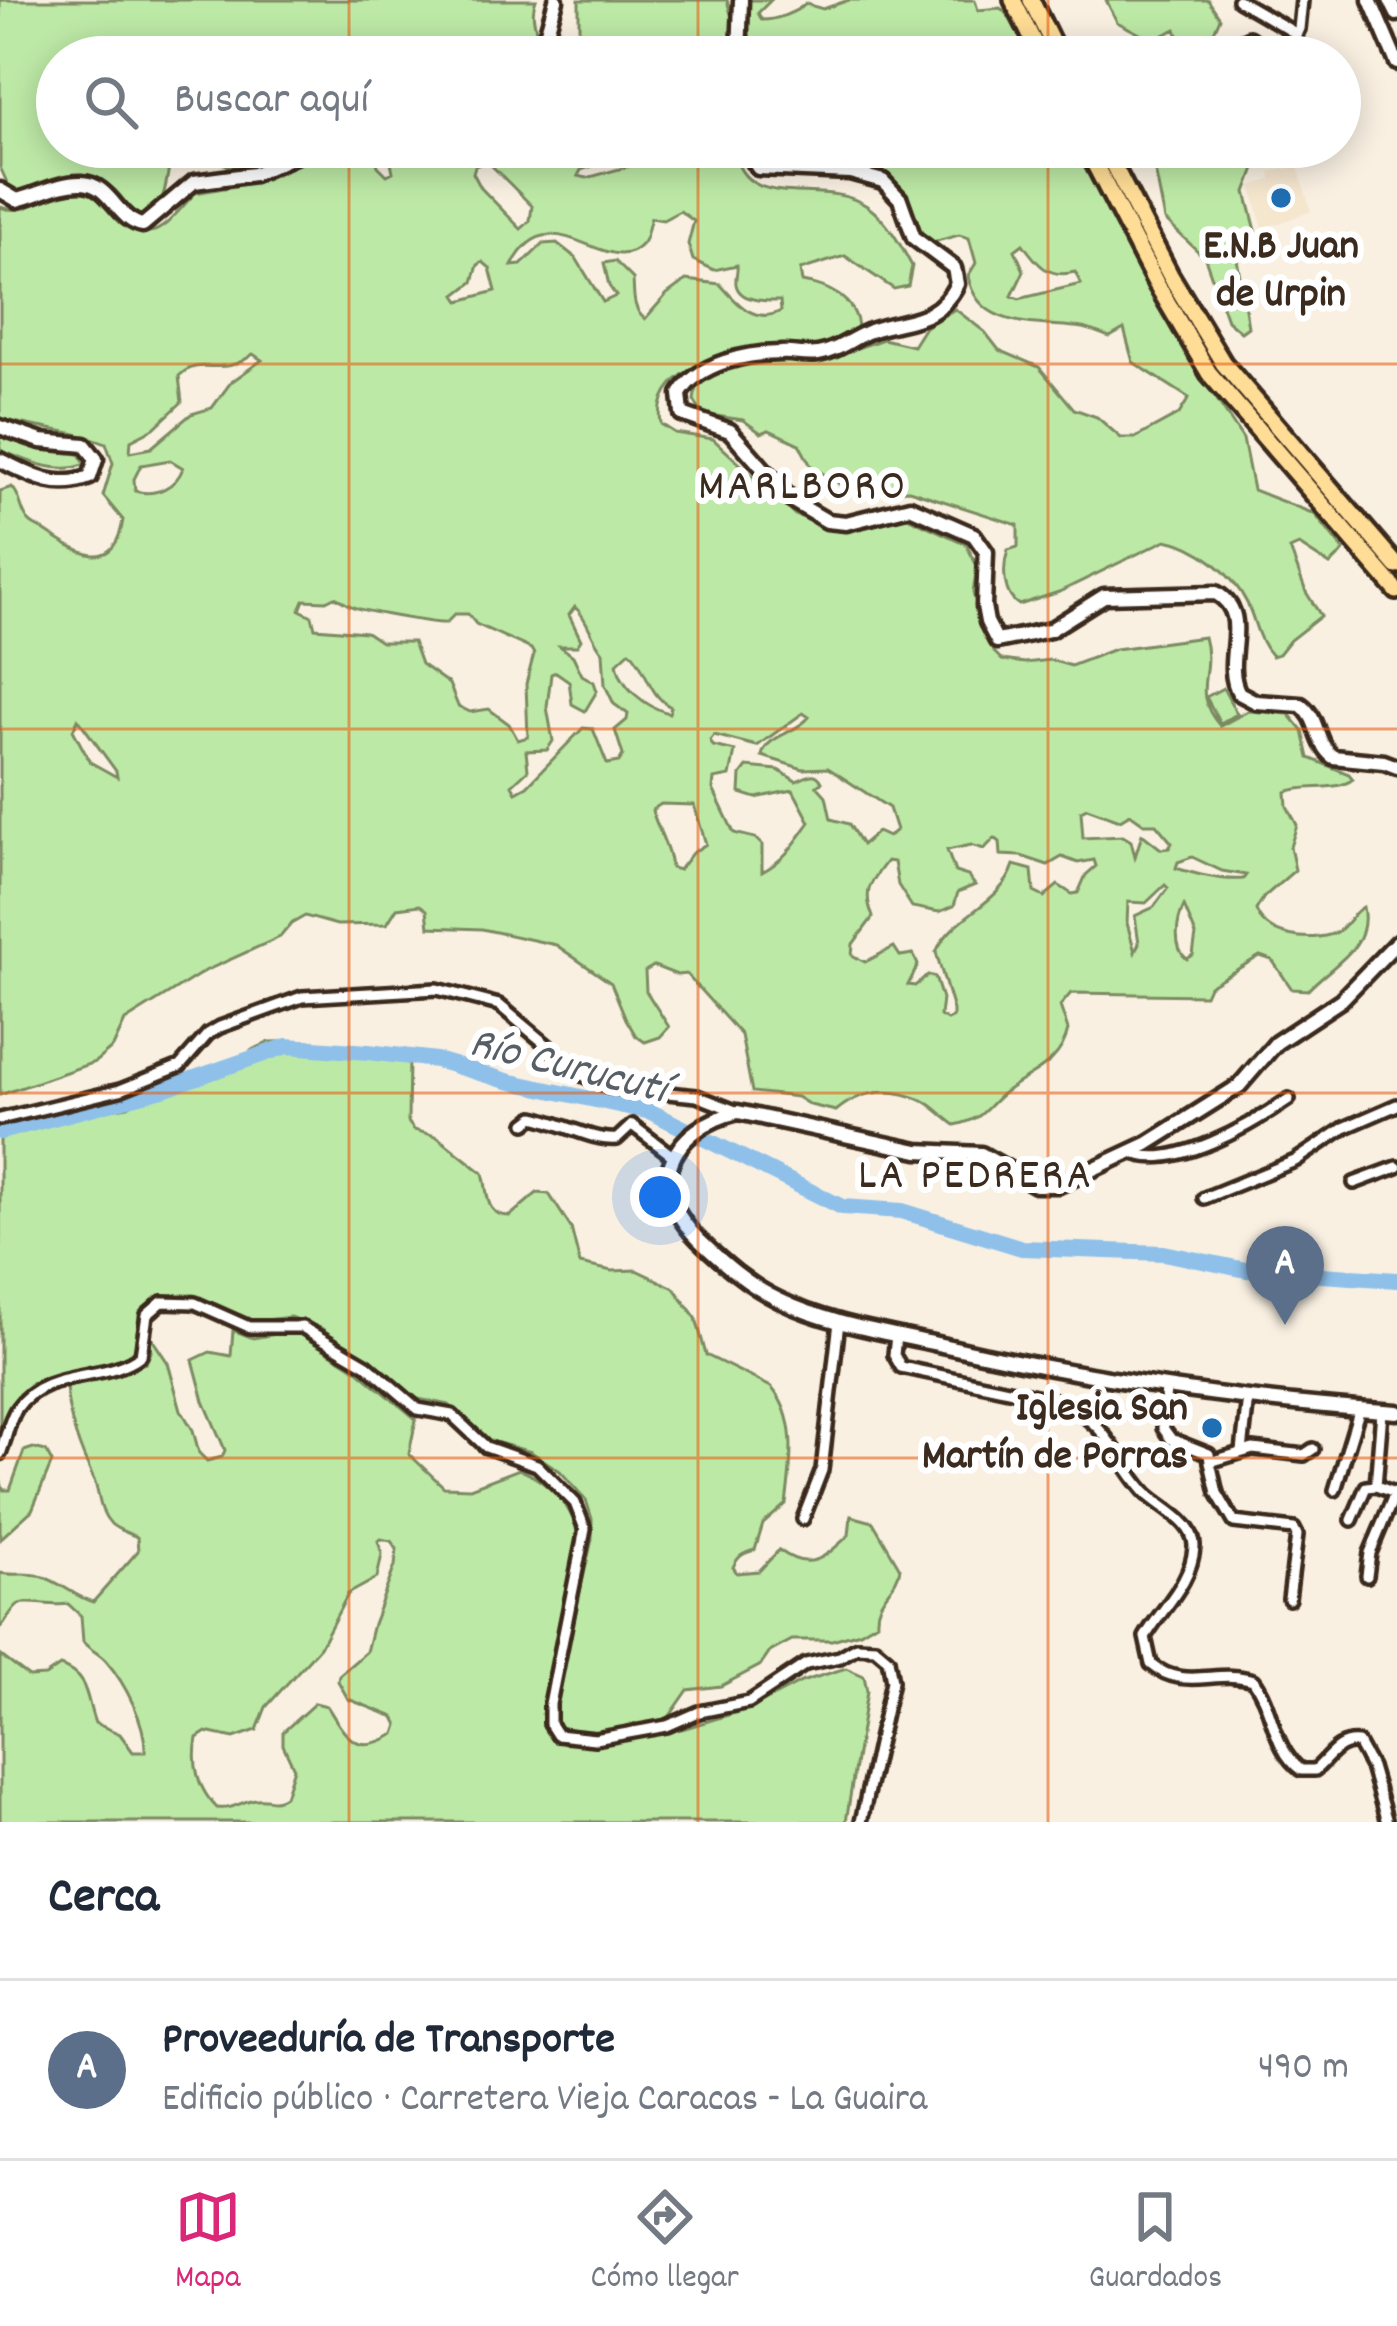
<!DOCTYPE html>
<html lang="es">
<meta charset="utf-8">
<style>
body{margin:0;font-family:Dekko,sans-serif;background:#f6f6f7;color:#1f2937}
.you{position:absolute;left:660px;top:1197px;width:42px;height:42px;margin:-30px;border:9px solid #fff;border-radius:50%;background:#1a73e8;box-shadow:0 0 0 18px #1a73e833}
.badge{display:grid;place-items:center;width:78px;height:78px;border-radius:50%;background:#db2777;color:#fff;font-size:39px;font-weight:700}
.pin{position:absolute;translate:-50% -99px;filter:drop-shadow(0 3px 6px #0008)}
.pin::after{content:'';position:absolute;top:63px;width:42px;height:36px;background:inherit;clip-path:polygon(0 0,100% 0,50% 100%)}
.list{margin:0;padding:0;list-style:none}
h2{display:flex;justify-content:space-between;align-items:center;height:156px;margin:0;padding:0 48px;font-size:51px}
h2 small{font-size:39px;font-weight:400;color:#747a83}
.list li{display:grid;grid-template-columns:78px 1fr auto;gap:36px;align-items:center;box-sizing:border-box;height:180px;padding:0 48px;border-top:3px solid #e0e1e3}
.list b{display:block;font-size:45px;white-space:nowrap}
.list p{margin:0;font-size:39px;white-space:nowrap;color:#747a83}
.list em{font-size:39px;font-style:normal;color:#747a83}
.icon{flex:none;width:66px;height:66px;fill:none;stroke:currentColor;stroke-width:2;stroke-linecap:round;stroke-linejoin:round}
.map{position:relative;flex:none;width:1397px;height:1822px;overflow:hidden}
.search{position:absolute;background:#fff;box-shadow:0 6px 30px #0003;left:36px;right:36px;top:36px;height:132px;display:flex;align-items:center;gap:30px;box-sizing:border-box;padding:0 42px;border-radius:66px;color:#747a83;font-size:45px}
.sheet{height:336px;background:#fff}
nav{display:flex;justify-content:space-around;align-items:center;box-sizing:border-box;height:168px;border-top:3px solid #e0e1e3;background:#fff;font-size:33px;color:#747a83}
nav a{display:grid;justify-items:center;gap:6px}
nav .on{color:#db2777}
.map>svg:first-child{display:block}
.built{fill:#f5e6ce}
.green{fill:#bde9a6;stroke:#7c8a62;stroke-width:3;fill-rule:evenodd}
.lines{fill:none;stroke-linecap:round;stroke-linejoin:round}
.river{stroke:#8ec0ea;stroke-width:16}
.minor-casing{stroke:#3b2a1e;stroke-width:18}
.secondary-casing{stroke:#3b2a1e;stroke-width:21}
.trunk-casing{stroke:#3b2a1e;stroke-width:24}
.minor{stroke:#fff;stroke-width:9}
.secondary{stroke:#fff;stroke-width:12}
.trunk{stroke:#ffdd96;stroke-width:15}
.grid{fill:none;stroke:#e8590c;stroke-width:3;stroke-opacity:0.55}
.poi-dot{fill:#1f6fb2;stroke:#fff;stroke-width:4.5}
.labels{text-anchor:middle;stroke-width:12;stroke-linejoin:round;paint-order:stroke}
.poi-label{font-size:42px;font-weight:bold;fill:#3b2a1e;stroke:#fff}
.neighbourhood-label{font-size:45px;letter-spacing:3px;fill:#3b2a1e;stroke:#fff}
.water-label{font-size:45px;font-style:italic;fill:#585e65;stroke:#fff}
</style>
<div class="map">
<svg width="1397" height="1822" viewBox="0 0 1397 1822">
<rect width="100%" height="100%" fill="#f9f0e2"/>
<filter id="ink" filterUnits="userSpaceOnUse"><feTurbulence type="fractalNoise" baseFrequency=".00833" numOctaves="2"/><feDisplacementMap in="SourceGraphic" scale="24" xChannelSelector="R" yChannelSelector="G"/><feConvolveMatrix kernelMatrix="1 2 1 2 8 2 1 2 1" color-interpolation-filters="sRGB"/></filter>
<g filter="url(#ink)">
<path class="built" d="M1298,167L1311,211L1263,229L1251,186L1271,180L1270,172Z"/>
<path class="green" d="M0,0H536C528,19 541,29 534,44C508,56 496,36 469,57H57V147H295L239,170L206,156L172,157C163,182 171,204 141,217C130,211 124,199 115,190C86,164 54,183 24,194L9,187L0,167Z
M579,0H727L733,21L731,57H569L579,35Z
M746,0H771L758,13L762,20C777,20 794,13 806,4L823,9L849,0H975L978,10L1000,8L1006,12L1031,57H751Z
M1106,0H1208L1220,18L1212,36L1194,42L1184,57H1167L1180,42L1176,29L1155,39L1146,37L1117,22Z
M326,147H373L378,166L387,175L393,172L388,147H615L601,163L581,170L578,176L587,178L637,164L629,147H733C744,218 822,175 867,206C888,221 900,244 912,266L908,286L894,289L845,256L800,270L802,282C827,286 856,298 858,328C851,334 843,341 835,344C821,349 803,345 789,346C745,350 651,361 661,424L675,433L713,439L795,515L824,525L849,526L907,517L966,544L977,566L973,593L976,603L994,652L1002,660L1025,663L1050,660L1071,666L1115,649L1204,637C1215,675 1189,690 1220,726L1248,711L1289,714L1303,731L1309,758L1349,774L1353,779C1337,792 1306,784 1286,792L1287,806L1297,825L1290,847L1295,870L1264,897L1256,910C1266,937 1310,943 1335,933C1346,929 1352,912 1363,907C1372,948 1332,964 1308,990L1292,989L1272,960L1260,956L1209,986L1205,995L1071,993L1060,1006L1068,1030C1060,1067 1027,1073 1001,1095C984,1110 982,1120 955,1125C944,1118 934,1105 922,1100C891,1087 861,1090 836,1111L810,1105L797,1097L752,1092L741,1035L686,974L677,975L654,966L645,971L646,991L669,1027L660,1037L645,1042L636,1036L626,1019L611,983L556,945L482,929L429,927L427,910L420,905L397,908L387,924L337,925L305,916L291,924L280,937L205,971L125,1021L113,1047L95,1062L0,1095V491L12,487C22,497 20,512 29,521C33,526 40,527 45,531C76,552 114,577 123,520L103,496L113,463L106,443C71,429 36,430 0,418V207C32,219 51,185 82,189C91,190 99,198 106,205C152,249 157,235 195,193L246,184ZM487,161L532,206L530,221L521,229L481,188L473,173L475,166ZM680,211L694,221L688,244L693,260L714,270L737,265C738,271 735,277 736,284C739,302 767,301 780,301L781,311C754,325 737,303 720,284L686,280L667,294L645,319C632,310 634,292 633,279L615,261L604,263L609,286L616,296L603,302L576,258L557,243L543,244L521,265L512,266C549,190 609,283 642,244C648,237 647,228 651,218L663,220ZM483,262L490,268L496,291L460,301L456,295L473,282L478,265ZM253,354L262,360L231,382L212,408L191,414L151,448L130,452L131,440L154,428L182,402L179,376C202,354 220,380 253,354ZM170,460L183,468C176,487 155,497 135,491L134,479L141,465ZM334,597C341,599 345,604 351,606C360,611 436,624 446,623L455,614H468L476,624L531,649L534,654L526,684L528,737L518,740L509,724L489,709L470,712L458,706L449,684L421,664L413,642H381L366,632L315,628L312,616L300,610L304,600L326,601ZM575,607C589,620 590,637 603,652L605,685L614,704L628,714L627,720L615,730L623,755L619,762L607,764L593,729L583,728L527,786L516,792L512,785L528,770L526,751L547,750L553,741L547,707L551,674L556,672L569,681L572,704L585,711L597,691L594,682L582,675L573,656L560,646H577L581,640L569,615ZM630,651C647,667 647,694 671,707L669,713C646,707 620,687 617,663ZM803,713L809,717C796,734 766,735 762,756L803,769L828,768L889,808L896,830L888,837L877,832L862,845L849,824L831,819L826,796L817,786L822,782C815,768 806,778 796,781L778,770L747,767L741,775L740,793L756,798L793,790L810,822C795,843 785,860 762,872V845L755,838L734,833L713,789L714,779L730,776L735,751L713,746L710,740L714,735L757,746ZM78,719L116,771L117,777L90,762L73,730ZM661,804L694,805L706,844L692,853L679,870L671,868C669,846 658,831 652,810ZM1087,808L1120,820L1130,814L1144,824H1156L1172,843L1169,848L1161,849L1142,834L1135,857L1131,841L1123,836L1083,838L1081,811ZM995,838L1000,842L1001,855L1021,856L1048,865L1062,857L1078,863L1094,860L1096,866L1086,875L1078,893L1072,894L1058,885L1044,897L1034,892L1032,870L1014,865C1001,905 953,914 936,952L953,1010V1017L947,1020L940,1016L942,999L935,977L928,975L915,986L908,985L918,965L913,954L900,956L894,947L865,962L852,955L853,944L873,917C862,890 871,882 887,861L894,862L898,885L912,907L939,912L954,906L958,892L975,885L968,876L955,872L947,850L971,845L984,849ZM1192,857L1222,871L1246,875L1243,879C1222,881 1195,874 1176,868L1178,862ZM1165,885L1168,888L1154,907L1135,916L1139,943L1135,952L1127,923L1128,902L1146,903ZM1184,906L1196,935L1193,955L1187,959C1172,948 1177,920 1184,906Z
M755,147H1077L1173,333L1243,439L1253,490L1315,514L1344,551L1330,565L1299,545L1290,549L1306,592L1321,616L1290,640L1279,654L1272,656C1257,640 1256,622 1247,603C1232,573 1199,546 1166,540L1059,592L1019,605C1003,596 1002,568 1008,550L1018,547V525L909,490L852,492L811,466L799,444L769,430L761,433L743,420L702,414L694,400L697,382L719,370L751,361L826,359L883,339L913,346L925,327L955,309L985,332L999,350L1039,367L1074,409L1097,417L1121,438H1135L1179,414L1189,398L1133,362L1124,329L1110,337C1100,334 1091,329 1082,328C1040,322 978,331 968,276L976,263L969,238L959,235L926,244L916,239C908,222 899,190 886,178C862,157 789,170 761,158ZM1023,244C1037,264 1048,279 1075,272L1081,284L1019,299L1012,296L1024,271L1015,250Z
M1144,147H1211L1231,165L1243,147H1263L1246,192L1260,246L1236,252L1248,327L1241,332L1227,320L1205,258L1165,220L1154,165Z
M0,433L40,450L79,454L85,464C60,476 25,460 0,450Z
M1223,688L1237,714L1220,723L1206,697Z
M309,1041L409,1060L408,1122L414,1130L436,1136L483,1173C489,1192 483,1216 510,1216L537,1193L549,1194L571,1228L580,1264L612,1271L636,1270L674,1288L696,1318L706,1355L771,1387C799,1419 791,1465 786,1504L763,1524L755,1550C743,1553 738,1556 733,1567L737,1573L759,1571L779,1550C810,1573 824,1558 849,1535L851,1516L873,1522L900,1568C897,1590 875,1597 877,1622L860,1632L832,1640H792L770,1652L761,1665L721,1686L688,1690L665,1723L672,1730L682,1729L751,1708L801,1682L846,1668L864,1676L867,1691L846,1822H0V1655L29,1677L45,1676L60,1666C90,1676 86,1701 95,1723L120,1734L133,1752H145C146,1723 125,1683 106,1661C99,1653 90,1650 83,1642L81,1616L68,1604C54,1607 28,1600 19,1604C12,1608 6,1622 0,1628V1573C13,1576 26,1572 40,1576C60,1581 74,1597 93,1602L138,1551L137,1537C129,1533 117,1530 111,1524C98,1510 100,1495 94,1480C80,1450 68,1419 66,1386L146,1363L151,1352L150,1336L168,1363L181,1410L193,1430L199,1453L207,1461L222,1457L225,1450L204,1401L193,1360L210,1352L231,1356L233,1330L253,1338L294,1331L356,1369L416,1419L409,1454L444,1487L470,1488L519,1469C548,1481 577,1509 578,1541L542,1714L551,1737L564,1744L577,1740L574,1733L559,1726L554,1706L592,1539V1519L586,1500L560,1471L531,1452L488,1440L449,1405L413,1398L386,1372L321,1328L290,1317L249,1322L194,1295L159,1296L139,1314L135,1355C85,1381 21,1360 0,1429V1123L33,1115L80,1114L128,1106L166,1083L194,1082L226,1073L252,1050L270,1042ZM381,1539L391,1541L397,1549L395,1566L373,1624L366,1652L339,1675L338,1681L348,1699L394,1717L398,1725L395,1734C356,1757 346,1737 327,1706L315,1703L283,1732V1745L294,1768L285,1796C272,1804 271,1797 256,1799C241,1801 234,1810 217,1808C198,1789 192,1765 197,1738L206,1732L234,1738L257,1730L266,1707L320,1647L348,1594L377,1578L382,1554L378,1541Z
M33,1448L46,1451L52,1462L32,1510L0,1539V1477L3,1490H10L24,1451Z"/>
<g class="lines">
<path class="river" d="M0,1132L163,1089L287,1046L368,1052L436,1060L507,1081L651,1112L842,1207L902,1211L1022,1248L1164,1253L1246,1270L1397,1280"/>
<g class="minor-casing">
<path id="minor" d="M1238,0L1297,34
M1224,57L1227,47L1249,37L1279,57
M1284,57L1299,29L1302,0
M0,1119L120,1090L180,1066L208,1034L220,1027L302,997L437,989L499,1005L584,1076L609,1087L697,1096L738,1112
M526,1123L534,1117C562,1123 592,1141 617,1139L632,1125L674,1157
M1131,1152C1172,1172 1253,1124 1289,1099
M1354,1183L1397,1167
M1204,1198L1295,1161L1344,1128L1397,1105
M896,1335L894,1355L901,1367L1055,1400C1070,1406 1083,1414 1095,1425C1115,1444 1126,1472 1146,1493C1161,1508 1195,1522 1194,1547C1192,1582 1162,1608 1145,1637L1151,1664C1184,1692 1217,1668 1253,1680C1274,1708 1272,1748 1301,1770H1315C1329,1758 1338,1740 1358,1743L1371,1767L1387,1822
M1166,1388L1163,1428L1171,1439L1209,1454L1210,1462L1253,1449L1304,1455L1313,1449
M1242,1451L1248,1397
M0,1454C6,1440 8,1421 17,1408C47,1366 106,1383 141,1355L147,1315L162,1302L195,1303L249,1327H302L367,1365L418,1409L452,1415L486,1447L537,1465L575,1503L585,1529L550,1704V1724L557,1735L595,1739L667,1726L699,1712L749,1702L806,1664L840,1657L857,1647L875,1648L888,1659L892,1681L861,1822
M1210,1462L1217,1493L1234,1522L1294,1529L1297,1535L1289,1599
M1335,1490L1360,1408
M803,1519L822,1470L839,1322
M1352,1520L1366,1487L1376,1486
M1367,1576L1370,1553L1395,1493L1376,1486L1382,1411"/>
</g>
<g class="secondary-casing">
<path id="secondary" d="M1370,0L1397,63
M1390,0L1397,14
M525,57L544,42L556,0
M739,57L741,0
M744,147L758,168L850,172L883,181L900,199L914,238L954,268L957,284C936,325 906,318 870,331C852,338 838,351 818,354C806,356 793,352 781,353C747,353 698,363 680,394L682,414L730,431L791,500L827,521L846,523L910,507L974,535L986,552L984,606L987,622L997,641L1050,630L1104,596L1216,593C1255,616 1220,660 1239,693L1256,702L1301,705C1320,719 1314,742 1333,757L1384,762L1397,767
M0,190L17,200C38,195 60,182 82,183C111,184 117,221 143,225L194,182L254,174L315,147
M0,427L41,441L85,445L96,459L90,477C56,491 30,475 0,460
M1397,942L1341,1000L1276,1043L1239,1086L1147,1144L1059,1185H1036L981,1154L918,1151L738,1112C709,1119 679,1136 670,1167C662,1194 681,1222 699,1240C723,1263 748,1285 779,1300C828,1324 884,1332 937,1344C1088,1379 1241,1401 1397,1412"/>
</g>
<g class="trunk-casing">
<path id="trunk" d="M1013,0L1041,57
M1031,0L1059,57
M1086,147L1156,283L1209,373L1397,591
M1104,147L1170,275L1223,363L1397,566"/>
</g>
<use href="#minor" class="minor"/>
<use href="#secondary" class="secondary"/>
<use href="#trunk" class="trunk"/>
</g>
</g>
<path class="grid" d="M349,0V57M698,0V57M1048,0V57M349,147V1822M698,147V1822M1048,147V1822M0,364H1397M0,729H1397M0,1093H1397M0,1458H1397"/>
<g class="poi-dot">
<circle cx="1281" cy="198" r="12"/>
<circle cx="1212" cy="1428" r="12"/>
</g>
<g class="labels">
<g class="poi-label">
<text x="1281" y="257">E.N.B Juan<tspan x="1281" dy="48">de Urpin</tspan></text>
<text x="1188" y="1419" text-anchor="end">Iglesia San<tspan x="1188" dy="48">Martín de Porras</tspan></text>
</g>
<g class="neighbourhood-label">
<text x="803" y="498">MARLBORO</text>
<text x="976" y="1187">LA PEDRERA</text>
</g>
<g class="water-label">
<text transform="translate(569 1062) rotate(14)" y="16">Río Curucutí</text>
</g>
</g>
</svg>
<div class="you"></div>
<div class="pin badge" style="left:1285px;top:1325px;background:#5c6f8a">A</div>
<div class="search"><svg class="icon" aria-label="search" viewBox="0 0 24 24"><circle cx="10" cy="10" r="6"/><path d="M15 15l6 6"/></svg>Buscar aquí</div>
</div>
<section class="sheet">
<h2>Cerca<small></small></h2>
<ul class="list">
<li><span class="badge" style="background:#5c6f8a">A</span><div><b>Proveeduría de Transporte</b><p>Edificio público · Carretera Vieja Caracas - La Guaira</p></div><em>490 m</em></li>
</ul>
</section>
<nav>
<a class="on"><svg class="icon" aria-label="map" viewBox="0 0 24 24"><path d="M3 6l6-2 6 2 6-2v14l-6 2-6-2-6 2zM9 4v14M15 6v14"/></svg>Mapa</a>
<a><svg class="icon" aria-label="directions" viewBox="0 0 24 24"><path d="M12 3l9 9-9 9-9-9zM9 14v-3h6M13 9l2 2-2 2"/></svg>Cómo llegar</a>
<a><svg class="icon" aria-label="saved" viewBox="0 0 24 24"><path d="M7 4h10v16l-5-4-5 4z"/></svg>Guardados</a>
</nav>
